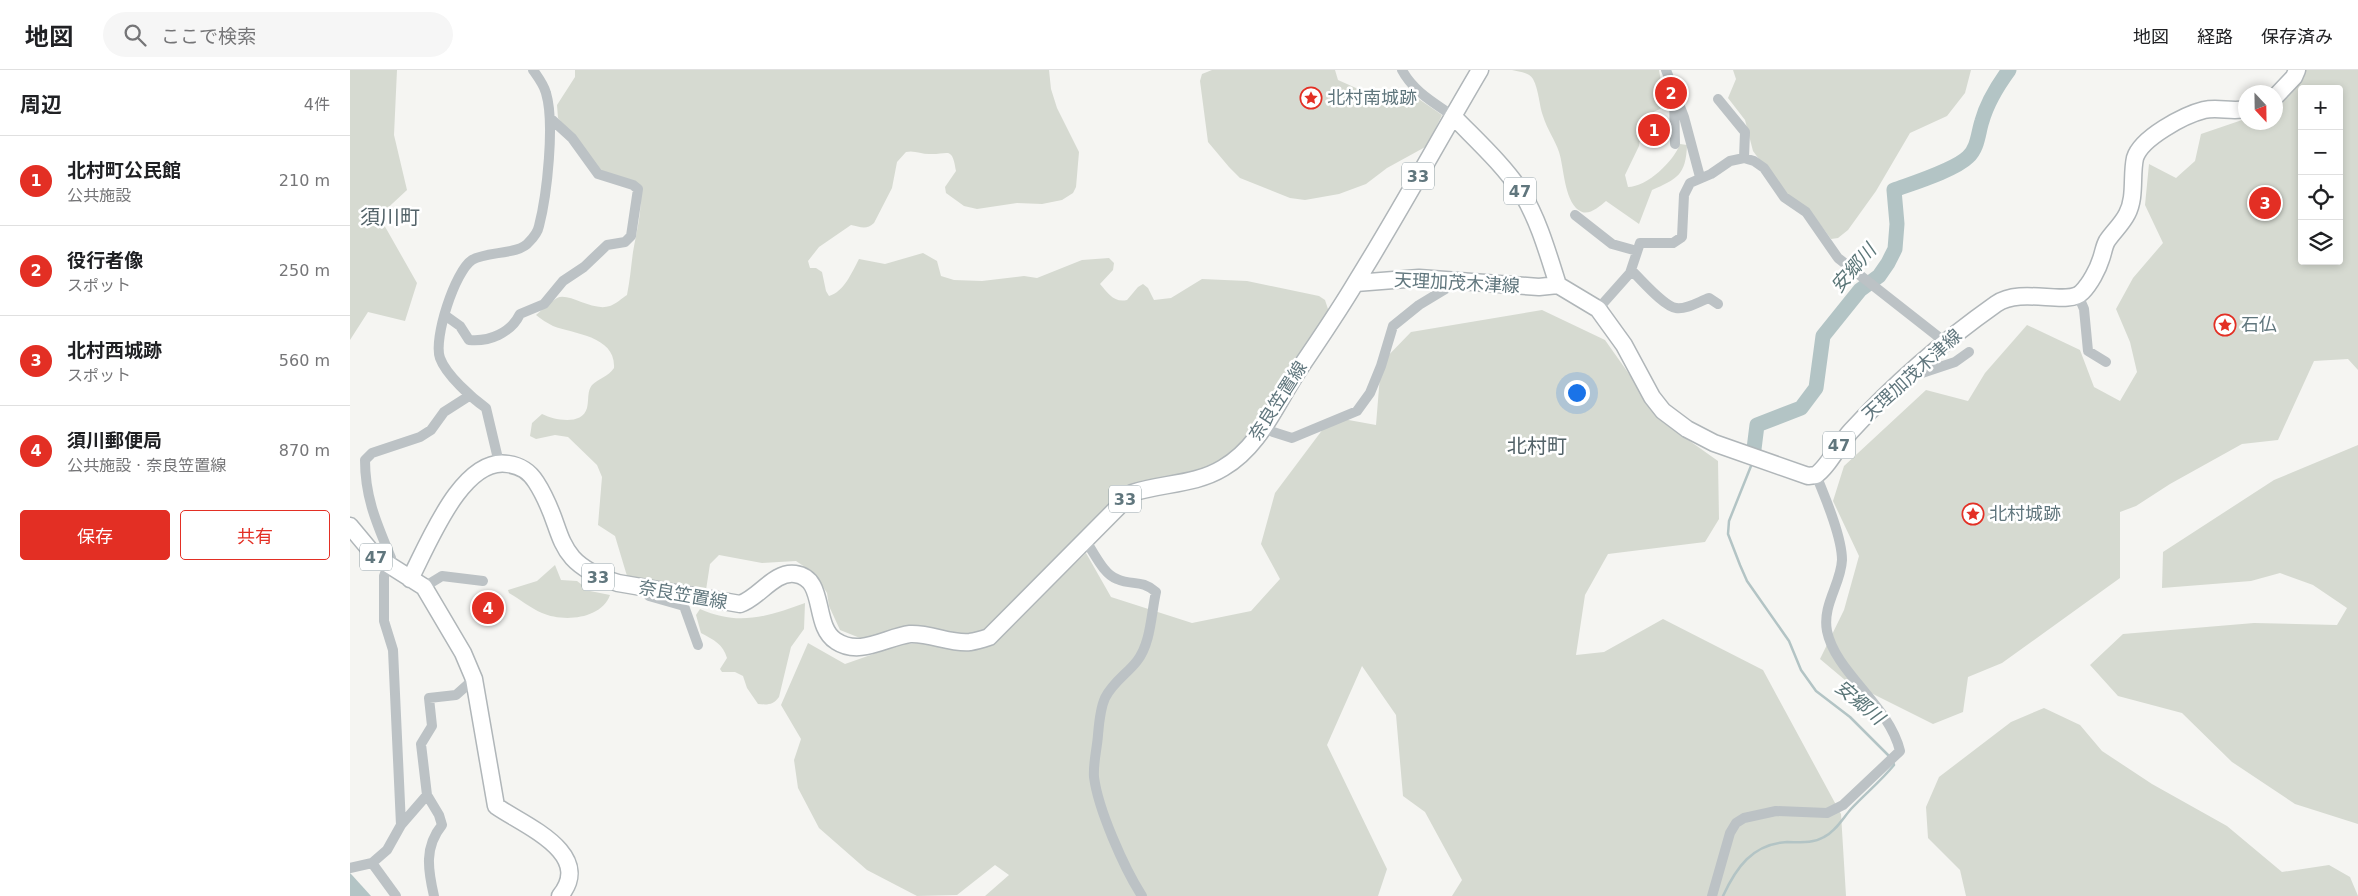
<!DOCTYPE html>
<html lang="ja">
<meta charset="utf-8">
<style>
body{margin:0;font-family:"DejaVu Sans","Noto Sans JP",sans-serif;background:#f6f6f6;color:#202124}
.controls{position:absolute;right:15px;top:15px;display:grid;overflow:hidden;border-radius:5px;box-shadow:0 2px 8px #0003}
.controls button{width:45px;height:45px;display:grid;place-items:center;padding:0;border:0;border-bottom:1px solid #e0e0e0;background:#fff;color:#202124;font:25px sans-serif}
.compass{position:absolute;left:1888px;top:15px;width:45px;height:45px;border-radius:50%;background:#fff;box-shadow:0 2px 8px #0003;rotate:158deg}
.you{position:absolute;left:1226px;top:322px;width:18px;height:18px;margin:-12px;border:4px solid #fff;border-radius:50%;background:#1a73e8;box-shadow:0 0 0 8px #1a73e833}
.badge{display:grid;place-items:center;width:32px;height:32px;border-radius:50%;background:#e32f24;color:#fff;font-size:16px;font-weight:700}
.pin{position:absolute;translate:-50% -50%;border:2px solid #fff;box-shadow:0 1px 5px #0006}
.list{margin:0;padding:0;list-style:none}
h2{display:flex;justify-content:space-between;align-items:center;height:65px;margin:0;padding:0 20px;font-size:21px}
h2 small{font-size:16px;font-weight:400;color:#757577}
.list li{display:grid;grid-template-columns:32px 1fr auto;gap:15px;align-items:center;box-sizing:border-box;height:90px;padding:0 20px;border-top:1px solid #e0e0e0}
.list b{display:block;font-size:19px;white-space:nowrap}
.list p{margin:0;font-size:16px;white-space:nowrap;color:#757577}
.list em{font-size:16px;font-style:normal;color:#757577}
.actions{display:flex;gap:10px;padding:15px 20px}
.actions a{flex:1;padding:11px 0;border:1px solid #e32f24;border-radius:5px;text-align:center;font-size:18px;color:#e32f24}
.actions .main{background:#e32f24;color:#fff}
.icon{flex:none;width:28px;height:28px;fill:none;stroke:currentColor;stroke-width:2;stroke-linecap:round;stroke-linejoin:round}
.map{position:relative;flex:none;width:2008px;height:826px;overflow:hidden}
header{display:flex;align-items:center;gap:30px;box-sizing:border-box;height:70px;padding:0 25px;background:#fff;border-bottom:1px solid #e0e0e0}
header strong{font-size:24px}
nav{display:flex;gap:28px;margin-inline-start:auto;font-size:18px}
.search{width:350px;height:45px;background:#f6f6f6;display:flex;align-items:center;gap:12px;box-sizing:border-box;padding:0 18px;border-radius:28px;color:#757577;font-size:19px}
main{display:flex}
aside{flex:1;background:#fff}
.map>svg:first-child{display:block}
.green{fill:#d6dad1;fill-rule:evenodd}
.water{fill:#b3c4c5}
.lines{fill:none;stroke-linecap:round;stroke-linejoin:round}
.stream{stroke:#b3c4c5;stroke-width:2.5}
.river{stroke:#b3c4c5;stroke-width:15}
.primary-casing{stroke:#b0b6b9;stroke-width:19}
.street{stroke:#bcc2c5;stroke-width:10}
.primary{stroke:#fff;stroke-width:16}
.labels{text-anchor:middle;stroke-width:5;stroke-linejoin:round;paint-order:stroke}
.shield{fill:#fff;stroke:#909fa4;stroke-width:1}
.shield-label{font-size:16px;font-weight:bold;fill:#60767d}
.poi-label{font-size:18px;fill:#60767d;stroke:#fff;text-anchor:start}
.street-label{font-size:18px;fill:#60767d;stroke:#fff}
.water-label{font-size:19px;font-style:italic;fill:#5b7678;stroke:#fff}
.quarter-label{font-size:20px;fill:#526268;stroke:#fff}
</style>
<header>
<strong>地図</strong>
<div class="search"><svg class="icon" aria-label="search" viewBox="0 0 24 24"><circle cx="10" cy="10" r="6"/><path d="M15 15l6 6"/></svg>ここで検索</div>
<nav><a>地図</a><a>経路</a><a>保存済み</a></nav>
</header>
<main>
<aside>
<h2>周辺<small>4件</small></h2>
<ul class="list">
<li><span class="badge">1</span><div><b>北村町公民館</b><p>公共施設</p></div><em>210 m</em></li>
<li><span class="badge">2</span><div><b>役行者像</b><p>スポット</p></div><em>250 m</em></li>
<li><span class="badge">3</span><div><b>北村西城跡</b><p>スポット</p></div><em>560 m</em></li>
<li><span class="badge">4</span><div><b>須川郵便局</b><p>公共施設 · 奈良笠置線</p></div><em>870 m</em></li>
</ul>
<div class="actions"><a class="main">保存</a><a>共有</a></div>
</aside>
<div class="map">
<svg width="2008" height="826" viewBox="0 0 2008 826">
<rect width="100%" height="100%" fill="#f5f5f2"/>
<path class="green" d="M0,0H47L44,65L57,120L29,146L67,213L55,251L18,242L0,270Z
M225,0H699L701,19L707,38L729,82L726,117L723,123L712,130L692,134L667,133L627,139L614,136L596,123L595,117L606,101C602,75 598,85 579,84C571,84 564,80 556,82L547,92L542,118L524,153C517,160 510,157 501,155L469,177L458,191L460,198H466L472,202L476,221L479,226C494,222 502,202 509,189L535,194L573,183L587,191L591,206L604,210L632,211L674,206L687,208L732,190L759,188L764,193L763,200L750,214C758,223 764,233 777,230L788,217L793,214L798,218L804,230L821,228L852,209L897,211L969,226L975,230L979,242L918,339L893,374L855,400L791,411L642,561L618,568H510L490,560L479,536L477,523L464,503L446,491L412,493L369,485L360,494L356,520L277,506L265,466L248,455L252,407L247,395L218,367L205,365L186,369L180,366L182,353L192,344C204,350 232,356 237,338C239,330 237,321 242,315C249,308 258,307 264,298C266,266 224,264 203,256C197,253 191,249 186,245C192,240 200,232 207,228C219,222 242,242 260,236C266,234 272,228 277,225C280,210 281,197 283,182C287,159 293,138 290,115L250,101L208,48L207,35L225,7Z
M862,0H985L988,10L1033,30L1039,31L1049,26L1063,25L1092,45L1077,76L1037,98L1016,114L989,124L955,130L940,128L890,108L879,97L858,72L850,11L852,4Z
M1162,0H1309L1313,23L1312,38L1293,47L1289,76L1275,105L1278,117C1297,117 1324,91 1330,74L1337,75C1336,105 1327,109 1302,120L1289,154L1256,131C1250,136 1240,145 1232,142C1214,135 1214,96 1209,82C1205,70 1197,59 1193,46C1189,35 1189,20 1183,9C1179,2 1169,2 1162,0Z
M1383,0H1621L1615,23L1597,46L1560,63L1526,121L1498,160L1488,168L1481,169L1458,138L1434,123L1403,81L1395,50L1378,28L1386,9Z
M1955,0H2008V300L1998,289L1964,291L1928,370L1892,374L1820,414L1786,436L1770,442V508L1652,593L1618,607L1613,642L1583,654L1495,610L1470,589L1494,540L1509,486L1483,431L1494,396L1576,320L1618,331L1635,303L1677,255L1730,280L1744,317L1770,331L1787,302L1780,272L1766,239L1783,208L1813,173L1795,135L1799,94L1826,108L1845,91L1851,64L1895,49L1896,52H1926V35L1944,20ZM1952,19H1989V191H1952Z
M1192,240L1255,270L1313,352L1368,391L1369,449L1355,472L1258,484L1235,525L1226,585L1254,582L1313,549L1413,600L1491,744L1496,826H1102L1112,810L1075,742L1053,726L1046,645L1012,596L977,675L1037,799L1028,826H635L659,805L645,795L607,825L567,826L517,800L469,758L448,718L444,690L451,669L431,635L458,573L495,594L552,574L574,573L628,579L643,572L736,483L761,527L842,553L901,541L930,509L911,474L925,423L982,347L1026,355L1031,293L1061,262Z
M2008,375V754L1945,734L1882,692L1832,643L1768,626L1740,595L1773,564L1904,553L1987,555L1997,538L1963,515L1930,503L1901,511L1812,518L1813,482L1924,410Z
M205,495L211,510L227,511L240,521L260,525C251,550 212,552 192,543C180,538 170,529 159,523L158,520L187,511Z
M455,533L454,559L441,577L429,627C423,635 418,635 408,634L397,618L393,606L385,602H372L370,599L377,588C373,574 364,570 351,563L346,545L350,539C388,556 417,547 455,533Z
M1694,638L1730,655L1752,681L1802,714L1877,756L1932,802L1979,795L2000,807L2008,826H1616L1610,800L1578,768L1576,737L1589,707L1661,652Z"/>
<path class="water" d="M0,803L2,805L21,826H0Z"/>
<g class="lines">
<path class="stream" d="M1401,396L1379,451L1378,464L1390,495L1397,511L1439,571L1451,600L1466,621L1500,647L1540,687
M1373,826C1386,798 1402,774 1437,772C1450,772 1462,774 1474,767C1485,762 1493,748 1501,739C1515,724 1531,711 1544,695L1543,692"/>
<path class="river" d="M1404,379L1407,355L1451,338L1466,318L1473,266L1510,220L1529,206L1538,193L1545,179L1547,154L1544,120C1563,113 1605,100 1618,87C1628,78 1628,63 1632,51C1637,33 1648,15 1659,0"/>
<g class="primary-casing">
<path id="primary" d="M1926,26L1944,7L1947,0
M1103,46C1126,70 1153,94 1172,123C1189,151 1198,184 1208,215
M1006,213L1069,208L1189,217L1208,215L1248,239L1274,275L1302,327L1313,341L1337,359L1364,373L1458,406L1466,405C1478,397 1489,374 1501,361C1543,315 1595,270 1646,234C1672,216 1718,237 1732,222C1740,214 1748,199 1751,189C1753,184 1754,176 1757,171C1763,162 1772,154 1777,144C1786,127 1781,106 1785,88C1791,68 1834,45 1854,40C1868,37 1882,42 1896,39
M0,456L25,486L74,517L113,583L124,609L146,736C173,755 245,783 210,826
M60,509C78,475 112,386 158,394C171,396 179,401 186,412C218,461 198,491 268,513L390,534C409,528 424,501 445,504C477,508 462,556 486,571C510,587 536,567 560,564C581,563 600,574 620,572C627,571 633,569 639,567L782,423C812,413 845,415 873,398C909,377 924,338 946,304C966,274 987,244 1006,212C1049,143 1088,71 1130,0"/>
</g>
<path class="street" d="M1052,0C1063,21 1083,32 1103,46
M1316,0L1334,47L1350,107
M1324,27L1325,74
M1368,29L1395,62L1394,88
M1225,145L1262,174L1287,181
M1281,200C1291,209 1313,236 1326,238C1336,240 1350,231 1359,228L1368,234
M1728,225L1734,239L1738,281L1756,292
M1248,239L1280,203L1290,173H1323L1332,167L1334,125L1340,113L1361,104L1380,91L1394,88L1404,91L1414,98L1434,127L1456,142L1488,188L1595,272
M96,246L110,256L119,270C139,272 161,263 170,244L194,234L213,211L234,197L257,175L275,172L281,166L288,119L283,115L248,104L222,68L200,48
M1560,307L1605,292L1619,282
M914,359L942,368L1007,341L1020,323L1031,296L1043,256L1069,235L1107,212
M149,393L136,338C122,328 96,305 90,288C83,269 105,201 122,190C137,181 169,185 179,172C183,168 188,161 189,156C197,125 205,53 196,23C194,15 188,7 183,0
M735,470C744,482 753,504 767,509C783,516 791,509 806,522C801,544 801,573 787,591C777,604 763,612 755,628C750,639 749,653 748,665C747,679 743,693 744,707C748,739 774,798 792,826
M74,517L92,506L133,511
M293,518L299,526L334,536L348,575
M51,755L43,580L34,551V506L41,488C27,454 15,428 15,390L22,383L70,367L81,360L94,342L119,326
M22,793L37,780L51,755L77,725
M0,798L22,793L46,826
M84,826C78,800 74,777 92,755L89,745L77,725L71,674L82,656L79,628L106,625L124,609
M1362,826L1380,763L1386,753L1394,748L1426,741L1477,743L1493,735L1550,681C1539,635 1485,602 1477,561C1472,535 1491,514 1492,490C1492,467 1475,427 1466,405"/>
<use href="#primary" class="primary"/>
</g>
<defs>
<g id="sight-ring" transform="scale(1.125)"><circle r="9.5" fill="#fff" stroke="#e32f24" stroke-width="1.5"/><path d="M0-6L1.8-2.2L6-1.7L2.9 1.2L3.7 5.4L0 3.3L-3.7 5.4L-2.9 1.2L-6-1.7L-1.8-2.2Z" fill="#e32f24"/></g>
</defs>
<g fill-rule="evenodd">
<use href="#sight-ring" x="961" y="28"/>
<use href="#sight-ring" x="1875" y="255"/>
<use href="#sight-ring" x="1623" y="444"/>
</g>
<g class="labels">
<g class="shield">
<rect x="1052" y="92.5" width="32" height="27" rx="4"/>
<rect x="1154" y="107.5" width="32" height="27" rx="4"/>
<rect x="1473" y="361.5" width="32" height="27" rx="4"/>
<rect x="759" y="415.5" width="32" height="27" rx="4"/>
<rect x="10" y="473.5" width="32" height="27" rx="4"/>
<rect x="232" y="493.5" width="32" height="27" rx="4"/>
</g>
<g class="shield-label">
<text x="1068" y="112">33</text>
<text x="1170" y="127">47</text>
<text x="1489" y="381">47</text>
<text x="775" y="435">33</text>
<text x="26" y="493">47</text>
<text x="248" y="513">33</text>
</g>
<g class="poi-label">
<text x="977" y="34">北村南城跡</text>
<text x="1891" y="261">石仏</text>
<text x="1639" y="450">北村城跡</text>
</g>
<g class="street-label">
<text transform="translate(1107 213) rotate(3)" y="6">天理加茂木津線</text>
<text transform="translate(1562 305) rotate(-42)" y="6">天理加茂木津線</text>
<text transform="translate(928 331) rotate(-57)" y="6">奈良笠置線</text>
<text transform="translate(333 525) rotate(10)" y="6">奈良笠置線</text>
</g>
<g class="water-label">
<text transform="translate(1503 198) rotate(-49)" y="7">安郷川</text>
<text transform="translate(1510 632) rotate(40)" y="7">安郷川</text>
</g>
<g class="quarter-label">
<text x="40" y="154">須川町</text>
<text x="1187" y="383">北村町</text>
</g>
</g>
</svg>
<div class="controls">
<button>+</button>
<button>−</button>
<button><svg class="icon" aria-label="locate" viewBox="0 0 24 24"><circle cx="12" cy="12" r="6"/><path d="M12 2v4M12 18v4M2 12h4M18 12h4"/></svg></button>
<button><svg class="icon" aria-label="layers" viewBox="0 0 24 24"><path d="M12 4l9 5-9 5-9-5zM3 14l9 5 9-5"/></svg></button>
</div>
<svg class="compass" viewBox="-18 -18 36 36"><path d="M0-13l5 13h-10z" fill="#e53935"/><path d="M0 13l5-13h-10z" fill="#757577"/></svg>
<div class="you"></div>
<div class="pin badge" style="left:1304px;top:60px">1</div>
<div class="pin badge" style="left:1321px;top:23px">2</div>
<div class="pin badge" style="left:1915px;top:133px">3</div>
<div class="pin badge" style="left:138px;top:538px">4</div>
</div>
</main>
